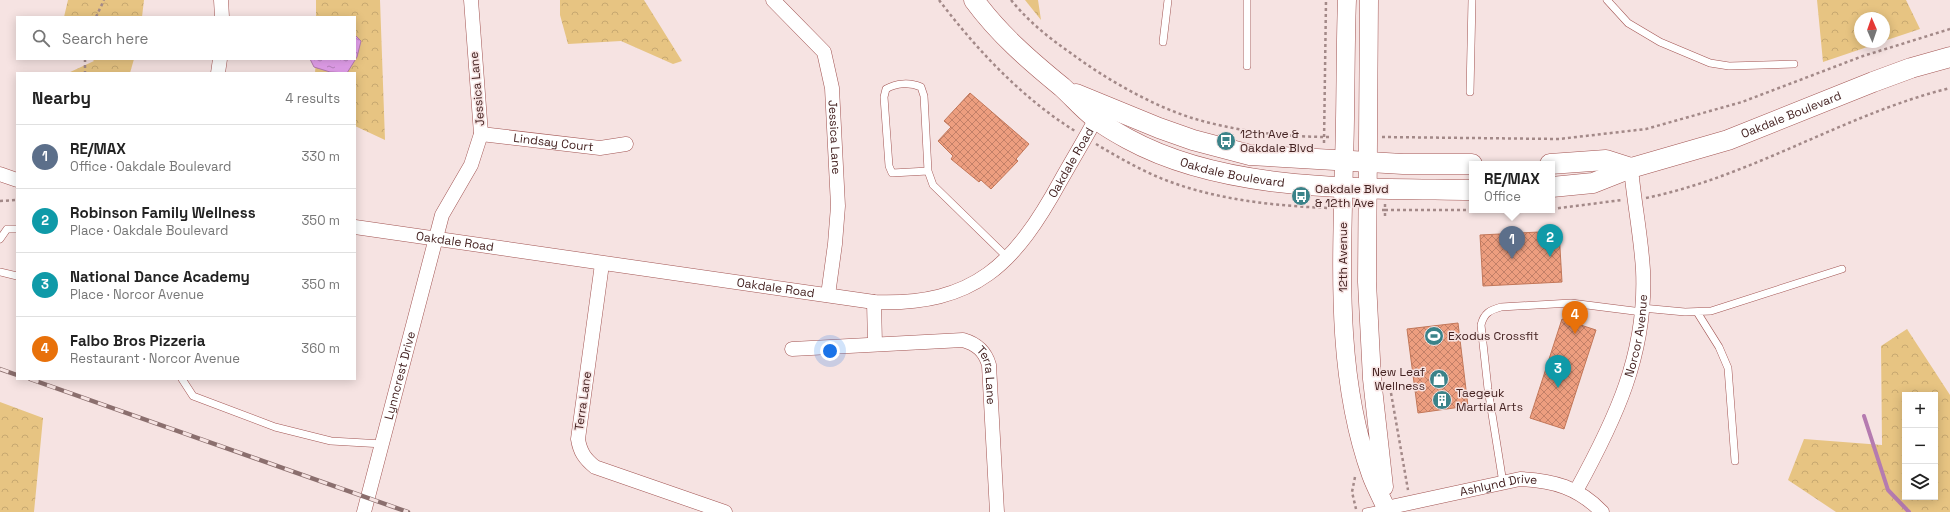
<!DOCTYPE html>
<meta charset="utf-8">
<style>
body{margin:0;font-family:"Space Grotesk",sans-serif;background:#f2f2f2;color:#222}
.controls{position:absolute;right:12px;bottom:12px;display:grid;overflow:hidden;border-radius:0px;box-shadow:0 2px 10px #0003}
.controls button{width:36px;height:36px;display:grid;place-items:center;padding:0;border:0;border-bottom:1px solid #e0e0e0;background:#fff;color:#222;font:20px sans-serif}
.compass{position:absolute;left:1854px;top:12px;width:36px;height:36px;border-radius:50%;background:#fff;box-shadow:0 2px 10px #0003;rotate:358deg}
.you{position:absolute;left:830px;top:351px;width:14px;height:14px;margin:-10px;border:3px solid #fff;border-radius:50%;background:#1a73e8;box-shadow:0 0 0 6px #1a73e833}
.badge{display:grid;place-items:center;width:26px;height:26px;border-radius:50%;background:#3b8389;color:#fff;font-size:13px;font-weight:700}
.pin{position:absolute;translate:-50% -33px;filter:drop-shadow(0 1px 2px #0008)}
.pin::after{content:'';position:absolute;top:21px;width:14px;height:12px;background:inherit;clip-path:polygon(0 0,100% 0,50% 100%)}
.popup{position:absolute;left:1469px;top:161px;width:86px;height:52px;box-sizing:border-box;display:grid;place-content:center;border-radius:0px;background:#fff;filter:drop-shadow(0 1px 3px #0005);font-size:13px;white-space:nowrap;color:#767676}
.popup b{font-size:15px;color:#222}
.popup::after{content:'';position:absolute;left:50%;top:100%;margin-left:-8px;border:8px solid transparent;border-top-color:#fff}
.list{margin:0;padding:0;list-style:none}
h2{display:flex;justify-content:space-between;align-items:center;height:52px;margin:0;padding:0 16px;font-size:17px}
h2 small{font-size:13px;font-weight:400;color:#767676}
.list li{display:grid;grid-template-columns:26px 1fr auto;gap:12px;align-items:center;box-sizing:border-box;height:64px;padding:0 16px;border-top:1px solid #e0e0e0}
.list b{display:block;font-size:15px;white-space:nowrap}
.list p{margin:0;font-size:13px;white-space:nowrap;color:#767676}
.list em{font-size:13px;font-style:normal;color:#767676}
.icon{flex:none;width:22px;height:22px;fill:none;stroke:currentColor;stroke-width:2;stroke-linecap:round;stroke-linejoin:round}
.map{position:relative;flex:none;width:1950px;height:512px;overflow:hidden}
.search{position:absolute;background:#fff;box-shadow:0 2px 10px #0003;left:16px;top:16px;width:340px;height:44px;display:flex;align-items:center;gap:10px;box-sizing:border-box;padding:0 14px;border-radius:0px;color:#767676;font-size:15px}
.panel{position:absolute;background:#fff;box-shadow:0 2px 10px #0003;left:16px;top:72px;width:340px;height:308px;border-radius:0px}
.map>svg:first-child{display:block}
.forest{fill:url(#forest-crowns);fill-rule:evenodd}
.water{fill:url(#water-ripples);stroke:#b57bb0}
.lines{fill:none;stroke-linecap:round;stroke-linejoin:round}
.stream{stroke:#b57bb0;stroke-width:4}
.building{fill:url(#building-cross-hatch);stroke:#c27759}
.service-casing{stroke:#a25452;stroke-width:8}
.minor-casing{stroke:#a25452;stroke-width:15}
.tertiary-casing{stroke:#a25452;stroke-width:19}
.secondary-casing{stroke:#a25452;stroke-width:21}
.path{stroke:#a38988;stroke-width:2.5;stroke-dasharray:3 3;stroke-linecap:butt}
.service{stroke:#fff;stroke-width:7}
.minor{stroke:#fff;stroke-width:14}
.tertiary{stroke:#fff;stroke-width:18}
.secondary{stroke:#fff;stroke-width:20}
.rail-casing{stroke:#8b6f6e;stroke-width:4.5}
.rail{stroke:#f6e3e2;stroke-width:3;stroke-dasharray:9;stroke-linecap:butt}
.labels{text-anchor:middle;stroke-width:3;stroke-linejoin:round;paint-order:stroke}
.street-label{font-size:12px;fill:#442221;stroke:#f6e3e2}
.poi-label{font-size:12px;fill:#442221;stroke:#f6e3e2;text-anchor:start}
</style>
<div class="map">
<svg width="1950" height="512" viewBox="0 0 1950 512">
<defs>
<pattern id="forest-crowns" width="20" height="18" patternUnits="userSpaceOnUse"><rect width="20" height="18" fill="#e7c482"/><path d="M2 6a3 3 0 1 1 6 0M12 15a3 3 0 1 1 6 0" fill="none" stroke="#c7a870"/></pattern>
<pattern id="water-ripples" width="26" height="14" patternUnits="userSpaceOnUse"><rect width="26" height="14" fill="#e5a1ee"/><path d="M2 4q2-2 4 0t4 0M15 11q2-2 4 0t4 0" fill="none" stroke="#bb83c0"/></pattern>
<pattern id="building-cross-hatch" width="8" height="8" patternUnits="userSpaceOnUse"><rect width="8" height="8" fill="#ed9e7f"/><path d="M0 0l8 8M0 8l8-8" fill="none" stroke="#c28068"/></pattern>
</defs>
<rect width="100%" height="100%" fill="#f6e3e2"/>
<path class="forest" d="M68,0H144L142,17H64Z
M316,0H380L385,140L355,126V73H315L316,59H355V17H316Z
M560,0H644L682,61L673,64L621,41L568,44L560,15Z
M1025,0H1038L1041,20Z
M1817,0H1906L1920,29L1884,41V18H1860V42H1882L1823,62Z
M92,59H134L130,73H68L94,61Z
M1907,329L1950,395V512H1836L1788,480L1804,439L1882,445L1881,346ZM1905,395H1935V497H1905Z
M0,402L43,418L34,512H0Z"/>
<path class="water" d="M355,35L361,41L357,57L347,73L330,72L314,67L310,59H355Z"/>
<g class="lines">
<path class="stream" d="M1864,416L1888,490L1909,512"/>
</g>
<path class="building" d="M970,93L1029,144L1016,159L1018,161L991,189L981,180L979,182L951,159L953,156L938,141L951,127L944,121Z
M1559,231L1562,282L1483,286L1480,235Z
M1562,319L1596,330L1564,429L1530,418Z
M1458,323L1468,406L1418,413L1407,329Z"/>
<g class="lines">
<g class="service-casing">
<path id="service" d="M1607,0L1628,23L1660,42L1710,63L1729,66L1794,64
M1163,42L1168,0
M1247,66V0
M1470,92L1472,0
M928,171L892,173L889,166L884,97L886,89C896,83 910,82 921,87L924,96L928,171L933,185L1008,258
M0,239L7,229H17
M0,272L17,276
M1642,308L1685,312L1711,311L1842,269
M1697,312L1719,347L1728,368L1735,461
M182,379L193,396L275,427L331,441L383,444
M1503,483L1488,389L1481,325C1484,313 1490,310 1501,307L1571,303L1642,312
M1366,512L1386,508"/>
</g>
<g class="minor-casing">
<g id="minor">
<path d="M221,0L222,17"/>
<path id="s1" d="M773,0L824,52L832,88L838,206L835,244L828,295"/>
<path d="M218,73L220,59"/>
<path id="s2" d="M481,134L600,148L626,144"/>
<path d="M0,174L17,180"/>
<path id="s3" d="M355,227L874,302C975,306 1015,264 1061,180C1074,157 1088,134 1100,111"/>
<path d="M602,264L578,439C580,452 585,459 595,467L725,512"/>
<path d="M874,302L875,344"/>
<path id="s4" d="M792,349L963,340C977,344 985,351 989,365L997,512"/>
<path id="s5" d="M1576,491C1615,420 1647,354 1643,270C1641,236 1634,202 1631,168"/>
<path id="s6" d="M1386,508L1520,479C1553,480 1579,488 1602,512"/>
<path id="s7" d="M364,512L442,215L471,165L481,134L471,0"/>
</g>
</g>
<g class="tertiary-casing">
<path id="tertiary" d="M1347,0C1345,53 1346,107 1344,160C1342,265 1335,375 1371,475C1375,486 1381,497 1386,508
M1369,0L1367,282L1372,379L1384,487"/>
</g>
<g class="secondary-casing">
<g id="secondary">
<path id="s8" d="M974,0C999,34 1029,60 1062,87C1073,97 1083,109 1095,118C1104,126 1117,133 1128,139C1227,193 1362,188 1472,190"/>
<path d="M1076,94L1159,128L1193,140L1250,155L1403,164H1472"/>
<path d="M1550,164L1606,160L1631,168"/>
<path id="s9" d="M1552,187L1593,183L1631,168L1728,140L1873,82L1911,68L1950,57"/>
</g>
</g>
<path class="path" d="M939,0C977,50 1022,98 1075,131
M1011,0C1029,22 1049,38 1072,54C1106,79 1151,105 1192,118C1235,131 1284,137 1329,137
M96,17L104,0
M85,59V73
M1382,137L1559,139L1646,129L1742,102L1863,56L1950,29
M1324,143L1326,0
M1096,144C1116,156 1137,168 1158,177C1210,199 1273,206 1329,208
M1646,198C1753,176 1845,114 1950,88
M0,201L17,200
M1385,204V210H1533
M1552,209L1622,200
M1382,210H1385V218
M1391,393L1408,490
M1355,477L1352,492L1356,509"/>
<use href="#service" class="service"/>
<use href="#minor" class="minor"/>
<use href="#tertiary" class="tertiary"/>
<use href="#secondary" class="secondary"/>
<g class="rail-casing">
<path id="rail" d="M0,369L17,375
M30,379L408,512"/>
</g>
<use href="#rail" class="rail"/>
</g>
<defs>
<g id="bus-disc" transform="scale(1)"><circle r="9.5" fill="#3b8389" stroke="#f6e3e2"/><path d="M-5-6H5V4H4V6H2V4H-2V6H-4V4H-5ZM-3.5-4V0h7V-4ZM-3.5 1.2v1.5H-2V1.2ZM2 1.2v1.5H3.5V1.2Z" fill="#fff"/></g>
<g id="stadium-disc" transform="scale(1)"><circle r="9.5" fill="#3b8389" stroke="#f6e3e2"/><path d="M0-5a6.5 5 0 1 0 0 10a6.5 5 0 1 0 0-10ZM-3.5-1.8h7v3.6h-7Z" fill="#fff"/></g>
<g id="shop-disc" transform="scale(1)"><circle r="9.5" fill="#3b8389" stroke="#f6e3e2"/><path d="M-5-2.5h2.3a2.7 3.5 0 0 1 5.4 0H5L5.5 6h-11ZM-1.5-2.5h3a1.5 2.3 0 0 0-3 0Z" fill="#fff"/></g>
<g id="building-disc" transform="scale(1)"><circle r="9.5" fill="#3b8389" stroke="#f6e3e2"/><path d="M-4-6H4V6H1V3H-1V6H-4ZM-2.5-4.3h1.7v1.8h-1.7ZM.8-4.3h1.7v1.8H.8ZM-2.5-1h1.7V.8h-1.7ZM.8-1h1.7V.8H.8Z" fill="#fff"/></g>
</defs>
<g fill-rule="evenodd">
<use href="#bus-disc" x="1226" y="141"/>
<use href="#bus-disc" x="1301" y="196"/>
<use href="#stadium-disc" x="1434" y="336"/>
<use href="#shop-disc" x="1439" y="379"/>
<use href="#building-disc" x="1442" y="400"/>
</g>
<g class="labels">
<g class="street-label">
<text transform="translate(477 89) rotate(-95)" y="4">Jessica Lane</text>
<text dy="4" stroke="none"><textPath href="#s9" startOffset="251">Oakdale Boulevard</textPath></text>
<text dy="4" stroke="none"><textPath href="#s1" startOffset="159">Jessica Lane</textPath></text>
<text dy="4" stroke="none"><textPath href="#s2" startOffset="73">Lindsay Court</textPath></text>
<text dy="4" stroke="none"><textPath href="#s3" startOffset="784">Oakdale Road</textPath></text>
<text dy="4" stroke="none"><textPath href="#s8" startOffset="319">Oakdale Boulevard</textPath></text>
<text dy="4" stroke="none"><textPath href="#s3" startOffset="101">Oakdale Road</textPath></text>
<text transform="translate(1343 257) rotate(-90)" y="4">12th Avenue</text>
<text dy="4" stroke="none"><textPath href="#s3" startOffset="425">Oakdale Road</textPath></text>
<text dy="4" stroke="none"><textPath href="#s5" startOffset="168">Norcor Avenue</textPath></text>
<text dy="4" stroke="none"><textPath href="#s7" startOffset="141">Lynncrest Drive</textPath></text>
<text dy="4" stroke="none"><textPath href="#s4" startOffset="219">Terra Lane</textPath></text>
<text transform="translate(583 401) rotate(-82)" y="4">Terra Lane</text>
<text dy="4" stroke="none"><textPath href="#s6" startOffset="115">Ashlynd Drive</textPath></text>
</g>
<g class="poi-label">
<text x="1240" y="138">12th Ave &amp;<tspan x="1240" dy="14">Oakdale Blvd</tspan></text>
<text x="1315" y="193">Oakdale Blvd<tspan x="1315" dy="14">&amp; 12th Ave</tspan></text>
<text x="1448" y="340">Exodus Crossfit</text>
<text x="1425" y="376" text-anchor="end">New Leaf<tspan x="1425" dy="14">Wellness</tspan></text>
<text x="1456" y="397">Taegeuk<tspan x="1456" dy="14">Martial Arts</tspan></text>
</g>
</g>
</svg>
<div class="controls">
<button>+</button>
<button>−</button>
<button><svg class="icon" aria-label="layers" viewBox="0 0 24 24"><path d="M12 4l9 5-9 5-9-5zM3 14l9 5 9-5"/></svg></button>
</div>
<svg class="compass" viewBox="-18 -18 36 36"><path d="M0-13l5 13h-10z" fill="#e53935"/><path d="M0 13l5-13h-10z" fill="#767676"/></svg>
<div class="you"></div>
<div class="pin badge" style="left:1512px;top:259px;background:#5c6f8a">1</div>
<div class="popup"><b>RE/MAX</b>Office</div>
<div class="pin badge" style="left:1550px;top:257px;background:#0f9aa8">2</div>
<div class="pin badge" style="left:1558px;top:388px;background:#0f9aa8">3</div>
<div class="pin badge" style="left:1575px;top:334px;background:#e8710a">4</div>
<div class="search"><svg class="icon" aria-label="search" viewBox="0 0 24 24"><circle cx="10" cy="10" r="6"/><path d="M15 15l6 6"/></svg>Search here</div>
<section class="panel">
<h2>Nearby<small>4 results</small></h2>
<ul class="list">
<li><span class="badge" style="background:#5c6f8a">1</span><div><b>RE/MAX</b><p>Office · Oakdale Boulevard</p></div><em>330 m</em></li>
<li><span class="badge" style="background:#0f9aa8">2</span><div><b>Robinson Family Wellness</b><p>Place · Oakdale Boulevard</p></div><em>350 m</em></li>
<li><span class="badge" style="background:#0f9aa8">3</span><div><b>National Dance Academy</b><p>Place · Norcor Avenue</p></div><em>350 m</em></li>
<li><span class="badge" style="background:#e8710a">4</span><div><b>Falbo Bros Pizzeria</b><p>Restaurant · Norcor Avenue</p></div><em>360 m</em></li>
</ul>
</section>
</div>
